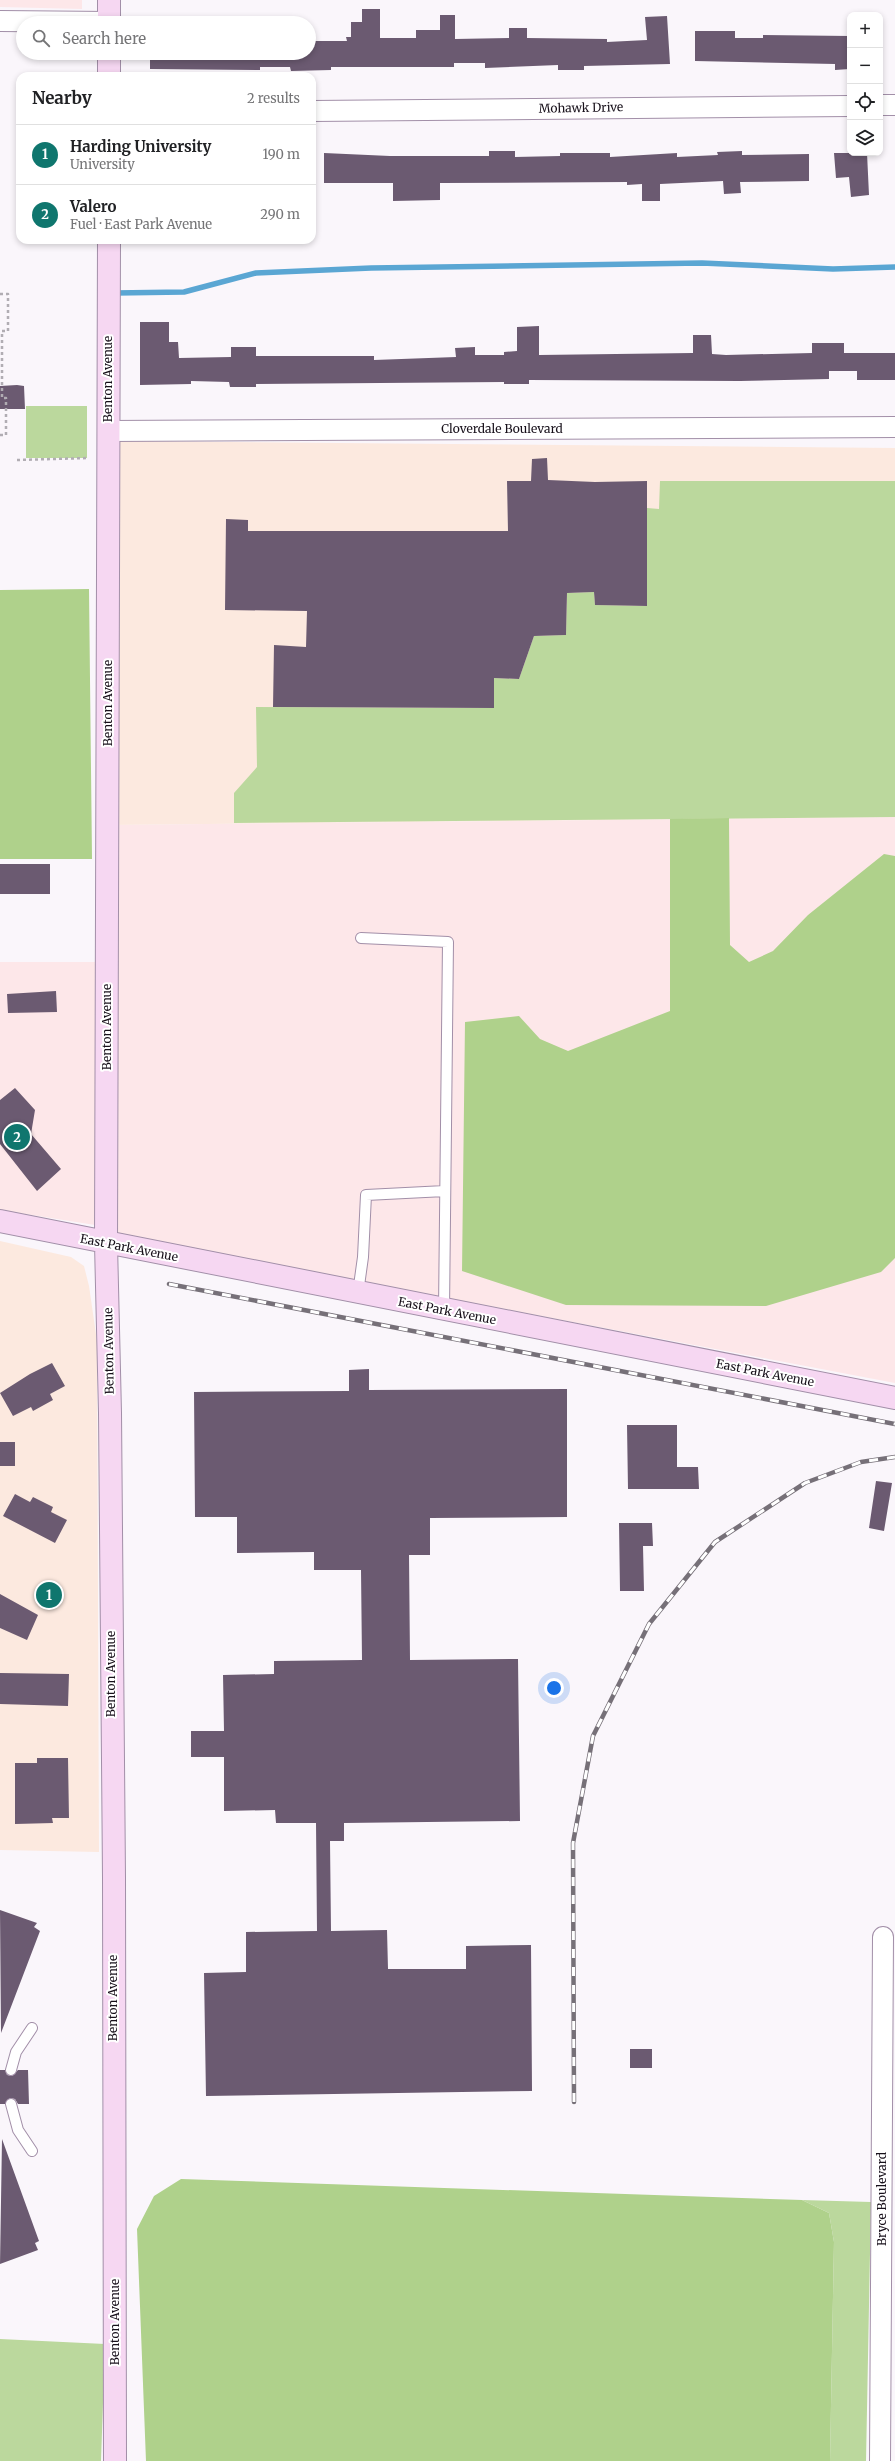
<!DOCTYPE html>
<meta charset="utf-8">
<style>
body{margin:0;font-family:Merriweather,serif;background:#f6f6f6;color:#202124}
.controls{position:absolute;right:12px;top:12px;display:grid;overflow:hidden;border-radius:8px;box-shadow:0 2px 6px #0003}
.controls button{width:36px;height:36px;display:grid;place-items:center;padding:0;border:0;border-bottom:1px solid #e0e0e0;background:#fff;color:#202124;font:20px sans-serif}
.you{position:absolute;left:554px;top:1688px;width:14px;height:14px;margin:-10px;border:3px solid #fff;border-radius:50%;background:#1a73e8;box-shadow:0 0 0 6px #1a73e833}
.badge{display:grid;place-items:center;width:26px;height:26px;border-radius:50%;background:#0f766e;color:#fff;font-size:13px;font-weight:700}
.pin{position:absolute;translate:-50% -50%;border:2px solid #fff;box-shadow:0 1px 4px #0006}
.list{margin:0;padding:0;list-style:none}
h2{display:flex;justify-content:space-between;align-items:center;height:52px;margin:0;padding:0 16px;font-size:17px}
h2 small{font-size:13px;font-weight:400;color:#757577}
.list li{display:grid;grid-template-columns:26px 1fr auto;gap:12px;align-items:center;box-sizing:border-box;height:60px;padding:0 16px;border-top:1px solid #e0e0e0}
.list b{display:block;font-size:15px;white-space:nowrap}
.list p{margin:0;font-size:13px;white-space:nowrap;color:#757577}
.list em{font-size:13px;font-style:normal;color:#757577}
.icon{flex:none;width:22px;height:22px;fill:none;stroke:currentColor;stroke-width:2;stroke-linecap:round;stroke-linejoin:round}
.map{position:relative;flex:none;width:895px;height:2461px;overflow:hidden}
.search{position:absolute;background:#fff;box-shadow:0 2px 6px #0003;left:16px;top:16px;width:300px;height:44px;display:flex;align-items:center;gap:10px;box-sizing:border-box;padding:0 14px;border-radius:22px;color:#757577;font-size:15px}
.panel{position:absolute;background:#fff;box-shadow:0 2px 6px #0003;left:16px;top:72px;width:300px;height:172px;border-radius:12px}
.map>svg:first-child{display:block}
.commercial{fill:#fde7e9}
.education{fill:#fce9df}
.green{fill:#bbd89d}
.forest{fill:#afd18b}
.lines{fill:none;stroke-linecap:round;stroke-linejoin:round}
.stream{stroke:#5aa6d3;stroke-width:5.5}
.building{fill:#6b5a71}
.lane-casing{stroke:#a28fa8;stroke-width:12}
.street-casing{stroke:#a28fa8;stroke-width:22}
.secondary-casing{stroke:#a28fa8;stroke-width:24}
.path{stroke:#b1adb3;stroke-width:2.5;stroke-dasharray:3 3;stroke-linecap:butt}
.lane{stroke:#fff;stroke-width:10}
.street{stroke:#fff;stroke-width:20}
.secondary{stroke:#f6d7f2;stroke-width:22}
.rail-casing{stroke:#767078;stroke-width:4.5}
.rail{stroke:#fff;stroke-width:3;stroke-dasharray:9;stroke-linecap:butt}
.labels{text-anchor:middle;stroke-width:4;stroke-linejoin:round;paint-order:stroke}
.street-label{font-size:12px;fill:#17101a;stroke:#fff}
</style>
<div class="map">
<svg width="895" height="2461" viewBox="0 0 895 2461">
<rect width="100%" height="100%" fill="#faf6fb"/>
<path class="commercial" d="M0,0H82V9L0,7Z
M895,817V1383L114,1235L109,825Z
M0,962H95V1225L0,1210Z"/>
<path class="education" d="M114,441L895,448V817L109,825Z
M0,1241L71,1257L84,1266L89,1286L97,1341L99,1852L0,1850Z"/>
<path class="green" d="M26,406H87V458H26Z
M660,481H895V817L234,823V793L257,767L256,707L494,708V678L519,679L534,636L566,635L567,593L594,592L595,605L647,606V508L659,509Z
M802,2200L871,2202L866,2461H830L834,2242L829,2213Z
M0,2339L105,2344L101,2461H0Z"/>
<path class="forest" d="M89,589L92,859H0V590Z
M729,818L730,945L749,962L773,951L808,915L884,854L895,856V1258L881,1272L766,1306L566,1305L462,1271L465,1022L519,1016L540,1039L568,1051L670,1011V819Z
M181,2179L802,2200L829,2213L834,2242L830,2461H146L137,2229L154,2196Z"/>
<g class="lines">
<path class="stream" d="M115,293L184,292L256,273L371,268L702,263L833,269L895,267"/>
</g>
<path class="building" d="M362,9H380V38H416V30H440V15H455V39L509,38V28H527V38L607,39V42L647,40L645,17L667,16L670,64L584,66V70H558V65L485,68V63H454V67H331V70L291,71L290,67H260V70L150,69V53H309V41H347L346,37H351V22H362Z
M695,31H735V38H763V35L850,36V69L835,70V64L695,61Z
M489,151H515V157L560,156V153H610V157L677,153V157L718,155L717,152L742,151V155L809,154V181L740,182L741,193L724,194L723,181L660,184V201H642V184L627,185V182L440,183V200L393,201V183H324V153L390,156H489Z
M834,153H867L869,195L851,197L849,177L836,178Z
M140,322H169V342H178L179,358L231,357V347H256V356H374V360L456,357L455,348L475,347V355H504V352L517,351V327L539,326V355L693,353V335H711L712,354L726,355L812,353V343H844V353H895V380H857V371H829V379L740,381L529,380V384H504V382L256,384V387H230L229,382L191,381V384L140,385Z
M17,385L24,386L25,409H0V386Z
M547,458L548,480L595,482L647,481V606L595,605L594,592L567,593L566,635L534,636L519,679L494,678V708L273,707L274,645L306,647L307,611L225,610L226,519L248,520V531H508L507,481H531L532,459Z
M0,864H50V894H0Z
M56,991L57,1012L8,1013L7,994Z
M15,1088L35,1110L31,1134L61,1169L37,1191L0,1144V1100Z
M52,1363L65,1386L50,1394L53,1400L33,1411L31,1407L13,1416L0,1393L30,1374Z
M369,1369V1390L567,1389V1517L430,1518V1555H409L410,1660L518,1659L520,1821L344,1823V1841H330L331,1931L387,1930L388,1969H466V1946L531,1945L532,2091L206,2096L204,1973L246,1972V1932L317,1931L316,1823H276L275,1810L224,1811V1757H191V1731H224L223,1675L274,1674V1661L362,1660L361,1570H314V1552L237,1553V1517H195L194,1392L349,1391V1370Z
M627,1425H677V1467H698L699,1489H628Z
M0,1442H15V1466H0Z
M876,1481L892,1483L884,1531L869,1528Z
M15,1494L30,1502L33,1497L53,1507L51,1512L67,1520L55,1543L3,1516Z
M619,1523H652L653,1546H643L644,1591H620Z
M0,1594L38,1615L27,1640L0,1628Z
M0,1673L69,1674L68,1706L0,1704Z
M37,1758H68L69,1818H52L53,1823L15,1824V1763H37Z
M0,1910L37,1923L34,1927L40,1931L1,2033Z
M630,2049H652V2068H630Z
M0,2070H5L7,2075L12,2076L18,2070H28L29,2104H18L15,2099L10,2098L5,2104H0Z
M2,2139L39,2241L35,2243L38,2250L0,2264Z"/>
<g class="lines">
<g class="lane-casing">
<path id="lane" d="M361,938L448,942L444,1310
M358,1293L363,1257L366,1195L445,1191
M11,2070L16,2052L32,2028
M11,2104L18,2130L32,2151"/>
</g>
<g class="street-casing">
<path id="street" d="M0,21L109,22
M880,105H895
M312,111L850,106
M108,431L895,427
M880,2461L883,1937"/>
</g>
<g class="secondary-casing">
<path id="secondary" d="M109,23V0
M109,76V53
M109,240L106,1244L110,1413L114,1877L115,2461
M0,1221L895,1398"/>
</g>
<path class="path" d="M0,294H8V331H2V398H0
M0,435H6V398H2
M17,460L89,458"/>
<use href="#lane" class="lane"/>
<use href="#street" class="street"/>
<use href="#secondary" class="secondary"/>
<g class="rail-casing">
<path id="rail" d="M169,1284L895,1424
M574,2102L573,1843L593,1736L649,1624L715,1542L805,1483L861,1462L895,1457"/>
</g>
<use href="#rail" class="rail"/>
</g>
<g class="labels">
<g class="street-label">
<text transform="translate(581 108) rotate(-1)" y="4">Mohawk Drive</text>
<text transform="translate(108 379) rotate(-90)" y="4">Benton Avenue</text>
<text x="502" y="433">Cloverdale Boulevard</text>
<text transform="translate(108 703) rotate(-90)" y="4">Benton Avenue</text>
<text transform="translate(107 1027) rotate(-90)" y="4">Benton Avenue</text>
<text transform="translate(129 1248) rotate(11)" y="4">East Park Avenue</text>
<text transform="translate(447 1311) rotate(11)" y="4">East Park Avenue</text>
<text transform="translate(109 1351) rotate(-91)" y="4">Benton Avenue</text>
<text transform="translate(765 1373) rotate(11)" y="4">East Park Avenue</text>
<text transform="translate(111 1674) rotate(-90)" y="4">Benton Avenue</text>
<text transform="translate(113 1998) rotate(-90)" y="4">Benton Avenue</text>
<text transform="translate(882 2199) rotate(-90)" y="4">Bryce Boulevard</text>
<text transform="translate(115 2322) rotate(-90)" y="4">Benton Avenue</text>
</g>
</g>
</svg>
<div class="controls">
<button>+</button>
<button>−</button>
<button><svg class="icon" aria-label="locate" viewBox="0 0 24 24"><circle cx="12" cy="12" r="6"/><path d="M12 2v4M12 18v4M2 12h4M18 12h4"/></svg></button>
<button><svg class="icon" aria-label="layers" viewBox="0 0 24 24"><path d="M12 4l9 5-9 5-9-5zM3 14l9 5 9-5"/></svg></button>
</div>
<div class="you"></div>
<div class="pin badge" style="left:49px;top:1595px">1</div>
<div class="pin badge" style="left:17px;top:1137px">2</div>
<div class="search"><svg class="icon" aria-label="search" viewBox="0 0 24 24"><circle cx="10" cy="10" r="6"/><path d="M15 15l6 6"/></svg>Search here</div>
<section class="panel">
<h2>Nearby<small>2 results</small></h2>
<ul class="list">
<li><span class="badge">1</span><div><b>Harding University</b><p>University</p></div><em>190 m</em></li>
<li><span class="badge">2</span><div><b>Valero</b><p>Fuel · East Park Avenue</p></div><em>290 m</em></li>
</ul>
</section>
</div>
